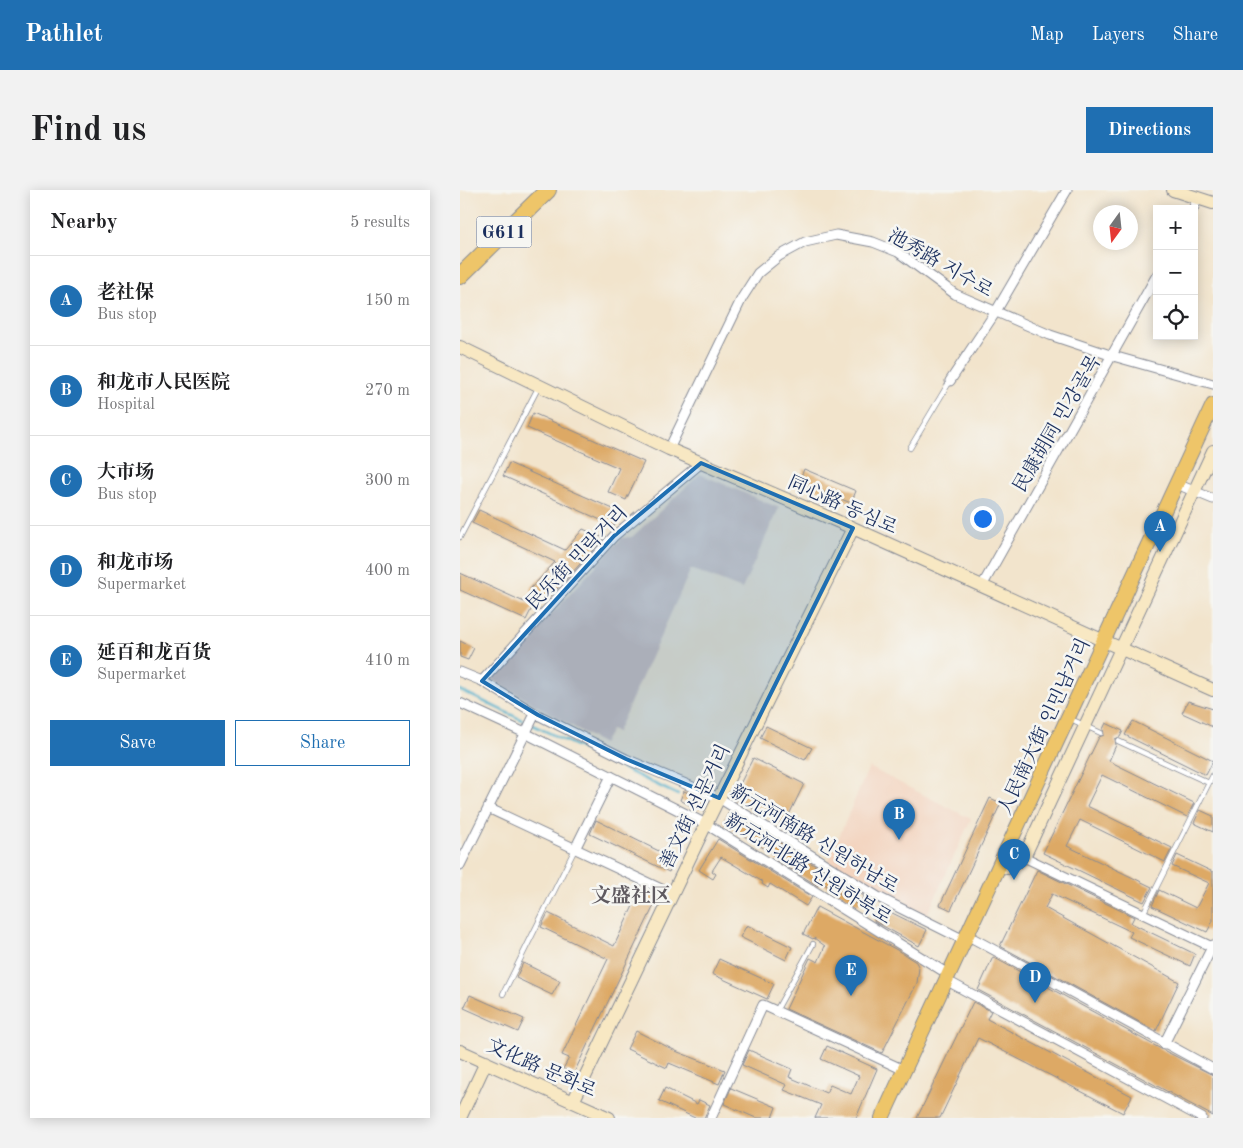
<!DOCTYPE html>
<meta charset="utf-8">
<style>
body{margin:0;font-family:"Old Standard TT","Noto Serif SC","Noto Serif KR",serif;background:#f2f2f2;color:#202124}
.controls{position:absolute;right:15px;top:15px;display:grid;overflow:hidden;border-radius:0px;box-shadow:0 2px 12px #0003}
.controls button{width:45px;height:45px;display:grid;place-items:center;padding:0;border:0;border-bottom:1px solid #e0e0e0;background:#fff;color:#202124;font:25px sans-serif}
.compass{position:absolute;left:633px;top:15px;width:45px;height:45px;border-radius:50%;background:#fff;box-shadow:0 2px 12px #0003;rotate:195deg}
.you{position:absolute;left:522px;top:328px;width:18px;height:18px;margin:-12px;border:4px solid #fff;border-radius:50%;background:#1a73e8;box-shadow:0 0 0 8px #1a73e833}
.badge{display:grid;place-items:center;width:32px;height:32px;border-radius:50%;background:#1f6fb2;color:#fff;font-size:16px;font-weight:700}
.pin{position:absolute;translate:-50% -41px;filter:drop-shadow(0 1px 2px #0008)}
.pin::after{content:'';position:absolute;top:26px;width:18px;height:15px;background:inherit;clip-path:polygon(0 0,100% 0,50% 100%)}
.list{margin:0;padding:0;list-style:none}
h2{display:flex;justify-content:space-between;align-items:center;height:65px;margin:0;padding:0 20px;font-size:21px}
h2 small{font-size:16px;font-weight:400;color:#757577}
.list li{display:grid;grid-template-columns:32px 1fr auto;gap:15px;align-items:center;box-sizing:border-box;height:90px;padding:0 20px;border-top:1px solid #e0e0e0}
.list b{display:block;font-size:19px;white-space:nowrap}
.list p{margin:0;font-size:16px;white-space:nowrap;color:#757577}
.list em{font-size:16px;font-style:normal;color:#757577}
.actions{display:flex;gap:10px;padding:15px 20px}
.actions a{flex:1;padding:11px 0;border:1px solid #1f6fb2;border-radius:0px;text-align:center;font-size:18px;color:#1f6fb2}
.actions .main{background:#1f6fb2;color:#fff}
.icon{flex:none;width:28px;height:28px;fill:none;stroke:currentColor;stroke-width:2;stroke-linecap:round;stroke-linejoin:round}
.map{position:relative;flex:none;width:753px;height:928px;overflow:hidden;border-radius:0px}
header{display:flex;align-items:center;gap:30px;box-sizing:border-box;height:70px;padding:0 25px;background:#1f6fb2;color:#fff}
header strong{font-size:24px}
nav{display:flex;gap:28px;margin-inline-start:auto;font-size:18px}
.intro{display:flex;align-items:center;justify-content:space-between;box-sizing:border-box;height:120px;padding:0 30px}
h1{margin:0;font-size:35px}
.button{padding:12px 22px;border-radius:0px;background:#1f6fb2;color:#fff;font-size:18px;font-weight:700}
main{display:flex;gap:30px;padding:0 30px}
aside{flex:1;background:#fff;border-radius:0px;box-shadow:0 2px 12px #0003}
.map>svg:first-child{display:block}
.built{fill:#f3d4bf}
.industrial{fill:#cfc0bb}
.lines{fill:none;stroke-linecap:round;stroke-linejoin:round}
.stream{stroke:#4aadc9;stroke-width:2.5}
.building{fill:#dda965}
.lane-casing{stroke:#868a95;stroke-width:6}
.street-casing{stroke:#868a95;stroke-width:11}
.secondary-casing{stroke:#868a95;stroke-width:14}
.primary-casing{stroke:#868a95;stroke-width:16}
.highway-casing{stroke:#868a95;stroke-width:18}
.lane{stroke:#fff;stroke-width:4.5}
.street{stroke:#fff;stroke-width:9}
.secondary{stroke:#f8e8c3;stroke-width:12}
.primary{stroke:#eec569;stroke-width:14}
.highway{stroke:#eec569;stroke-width:16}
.marked{fill:#1f6fb2;fill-opacity:0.2;stroke:#1f6fb2;stroke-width:4;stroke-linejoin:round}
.labels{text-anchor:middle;stroke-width:5;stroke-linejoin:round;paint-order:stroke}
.shield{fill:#f6f6f2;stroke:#5d6b8a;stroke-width:1}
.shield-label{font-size:18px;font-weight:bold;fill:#1b2f5e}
.street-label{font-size:19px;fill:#1b2f5e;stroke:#f6f6f2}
.neighbourhood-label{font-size:20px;font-weight:bold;fill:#5f5a60;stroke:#f6f6f2}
</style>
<header>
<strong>Pathlet</strong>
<nav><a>Map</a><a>Layers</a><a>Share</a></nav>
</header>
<div class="intro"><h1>Find us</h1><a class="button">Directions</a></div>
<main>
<aside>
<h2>Nearby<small>5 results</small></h2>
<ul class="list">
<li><span class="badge">A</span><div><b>老社保</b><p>Bus stop</p></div><em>150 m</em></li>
<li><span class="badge">B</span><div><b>和龙市人民医院</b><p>Hospital</p></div><em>270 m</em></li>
<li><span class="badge">C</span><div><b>大市场</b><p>Bus stop</p></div><em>300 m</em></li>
<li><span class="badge">D</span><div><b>和龙市场</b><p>Supermarket</p></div><em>400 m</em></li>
<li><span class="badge">E</span><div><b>延百和龙百货</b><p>Supermarket</p></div><em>410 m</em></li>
</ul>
<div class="actions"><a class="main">Save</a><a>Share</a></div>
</aside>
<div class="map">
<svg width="753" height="928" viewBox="0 0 753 928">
<rect width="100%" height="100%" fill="#f6f6f2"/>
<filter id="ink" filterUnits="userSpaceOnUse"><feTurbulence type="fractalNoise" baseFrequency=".02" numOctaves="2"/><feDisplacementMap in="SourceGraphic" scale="10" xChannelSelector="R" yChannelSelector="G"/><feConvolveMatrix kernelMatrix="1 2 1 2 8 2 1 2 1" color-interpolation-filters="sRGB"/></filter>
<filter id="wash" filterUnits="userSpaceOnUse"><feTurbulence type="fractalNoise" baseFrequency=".0096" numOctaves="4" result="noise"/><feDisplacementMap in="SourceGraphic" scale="20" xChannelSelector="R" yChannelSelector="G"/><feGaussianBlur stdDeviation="1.12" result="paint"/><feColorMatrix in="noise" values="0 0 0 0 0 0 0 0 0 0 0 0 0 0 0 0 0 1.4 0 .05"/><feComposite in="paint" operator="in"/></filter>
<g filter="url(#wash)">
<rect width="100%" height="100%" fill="#f2e4cc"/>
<path class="built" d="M409,577L511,629L467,725L410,698L368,672Z"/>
<path class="industrial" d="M240,284L319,318L282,399L231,379L157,542L151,540L143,554L31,489L162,348L172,347Z"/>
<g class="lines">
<path class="stream" d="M0,500L218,605"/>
</g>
<g id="blocks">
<path class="building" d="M73,223L184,272L166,310L148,302L159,278L67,238Z
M49,273L160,322L154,336L43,286Z
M344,279L396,301L391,313L339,292Z
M19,320L105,360L123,339L144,348L85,412L70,399L95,372L12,333Z
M0,383L73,416L66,430L0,400Z
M0,451L14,458L8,470L0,467Z
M728,511L753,519V537L722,523Z
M673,531L753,571L746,585L665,545Z
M646,533L663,541L660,547L655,549L656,555L649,571L734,613L727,627L642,585L627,616L712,658L705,672L620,630L607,656L692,697L684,712L583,663L639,547L644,545L643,539Z
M306,536L352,558L345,570L300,548Z
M293,568L344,594L324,635L270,607L277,593L280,594Z
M224,601L244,610L239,620L220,610Z
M530,608L541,613L491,720L480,715Z
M740,620L753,626V642L734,633Z
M269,622L404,706L398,715L361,692L358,696L316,670L318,667L263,633Z
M136,630L215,669L209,682L130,644Z
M258,649L352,707L346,716L310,694L308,698L302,694L303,692L261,667L252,681L256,684L253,689L239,680Z
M717,665L753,682V731L747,742L692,716L699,700L736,718L749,693L712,676Z
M577,680L674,727L671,733L735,764L730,776L669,747L672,742L592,704L585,718L719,792L696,841L540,756Z
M182,697L199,705L114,883L103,879L109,868L102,865L148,769L81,737L88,723L154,756Z
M357,717L437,760L456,772L459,778L457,793L422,863L326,819L350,768L358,772L365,756L354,748L353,749L343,744Z
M420,717L467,740L459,756L414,731Z
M287,735L332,757L326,770L280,747Z
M533,767L701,859L753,885V926L518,800Z
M259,769L314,794L307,809L252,784Z
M63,773L100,791L92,805L56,788Z
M10,805L64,829L58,842L4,818Z
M513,812L531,821L527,829L672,906L663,923L518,848L480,928H457Z
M176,841L218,862L265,880L259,894L209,873L207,878L167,859Z
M367,856L417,879L396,928H355L361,915L324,900L327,895L282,875L289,860L332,879L329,887L366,903L370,895L391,904L399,886L361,869Z
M205,898L237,914L239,910L250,915L244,928H235L199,911Z
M271,898L316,917L312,928H296L264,914Z"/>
</g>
</g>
<g filter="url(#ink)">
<use href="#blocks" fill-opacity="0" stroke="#868a95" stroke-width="1"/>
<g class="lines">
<g class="lane-casing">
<path id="lane" d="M450,258L490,191
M0,347L78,198
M615,531L641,543
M658,551L749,593
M683,724L753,585
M43,804L115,659
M316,821L353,754"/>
</g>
<g class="street-casing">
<path id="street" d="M733,19L738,8
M490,191L535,123L607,0
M209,259L282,108L298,83L319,66L345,52L376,45L413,52L438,62L495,104L590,145L653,166L753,194
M724,297L753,309
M522,396L697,85
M0,482L22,491L78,525L166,569L259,608L418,707L504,750
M22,491L154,346L241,273
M0,513L65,543L246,634L488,784
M28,618L212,704
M115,659L151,586
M564,667L752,757
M0,675L75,524
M514,749L753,879
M493,794L742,928
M704,854L753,755
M251,928L303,815L444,880"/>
</g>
<g class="secondary-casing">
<path id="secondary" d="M713,0L753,13
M0,157L209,259L393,338L753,500
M547,678L564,667L753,261
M0,861L149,928
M113,912L246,634L393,338
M0,928L26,872"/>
</g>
<g class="primary-casing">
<path id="primary" d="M422,928L753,215"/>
</g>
<g class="highway-casing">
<path id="highway" d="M0,86L88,0"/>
</g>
<use href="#lane" class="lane"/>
<use href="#street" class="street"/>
<use href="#secondary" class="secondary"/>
<use href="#primary" class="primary"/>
<use href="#highway" class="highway"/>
</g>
</g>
<path class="marked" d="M241,273L393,338L259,608L166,569L78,525L22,491L154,346Z"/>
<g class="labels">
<rect class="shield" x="16.5" y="26.5" width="55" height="31" rx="4"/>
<g class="shield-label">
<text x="44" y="48">G611</text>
</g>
<g class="street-label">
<text transform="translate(481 72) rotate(30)" y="7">池秀路 지수로</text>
<text transform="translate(596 233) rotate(-60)" y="7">民康胡同 민강골목</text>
<text transform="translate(383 314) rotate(24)" y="7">同心路 동심로</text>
<text transform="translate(116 367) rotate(-46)" y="7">民乐街 민락거리</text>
<text transform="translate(583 536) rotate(-65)" y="7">人民南大街 인민남거리</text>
<text transform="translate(234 616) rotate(-64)" y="7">善文街 선문거리</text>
<text transform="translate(355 648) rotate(31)" y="7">新元河南路 신원하남로</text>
<text transform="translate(349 678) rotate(32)" y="7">新元河北路 신원하북로</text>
<text transform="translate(82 877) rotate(24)" y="7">文化路 문화로</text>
</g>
<g class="neighbourhood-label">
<text x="171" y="712">文盛社区</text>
</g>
</g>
</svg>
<div class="controls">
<button>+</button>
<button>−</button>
<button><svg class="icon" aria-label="locate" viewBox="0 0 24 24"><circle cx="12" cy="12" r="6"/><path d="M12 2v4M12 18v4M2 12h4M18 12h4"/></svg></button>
</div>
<svg class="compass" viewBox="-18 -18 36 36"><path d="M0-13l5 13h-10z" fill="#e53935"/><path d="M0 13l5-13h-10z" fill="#757577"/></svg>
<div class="you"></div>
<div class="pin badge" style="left:700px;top:362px">A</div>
<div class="pin badge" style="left:439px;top:650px">B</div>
<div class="pin badge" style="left:554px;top:690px">C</div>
<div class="pin badge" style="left:575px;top:813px">D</div>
<div class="pin badge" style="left:391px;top:806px">E</div>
</div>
</main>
